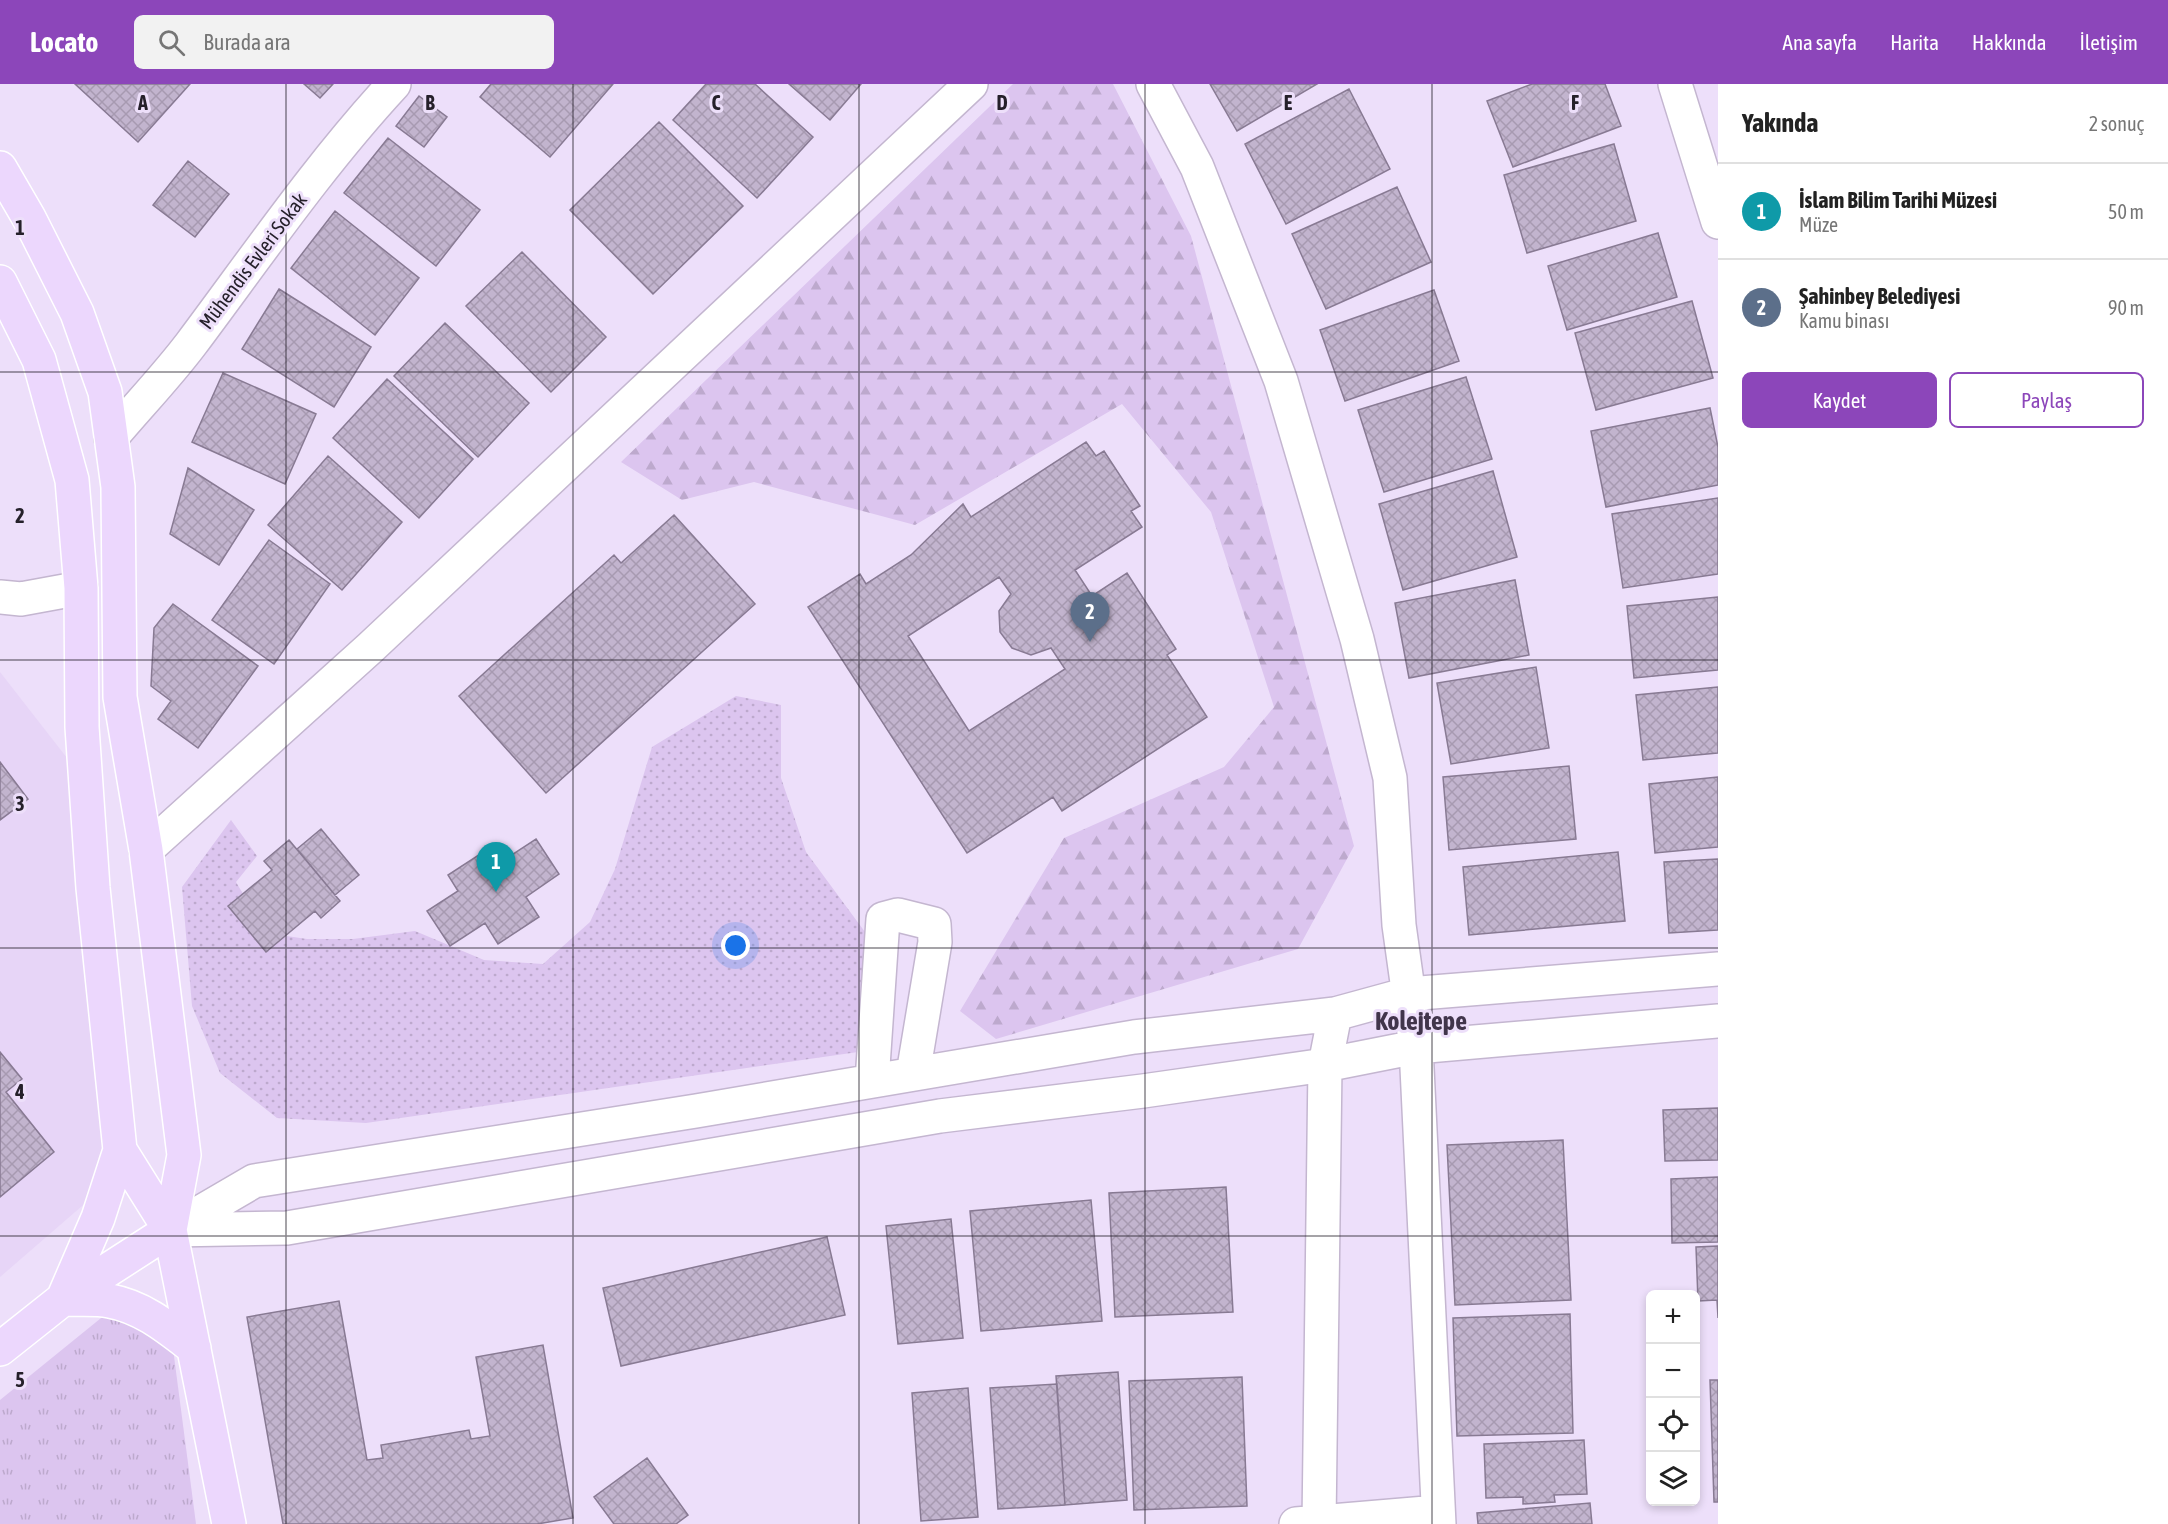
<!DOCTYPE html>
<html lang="tr">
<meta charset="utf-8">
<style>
body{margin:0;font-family:"Asap Condensed",sans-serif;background:#f2f2f2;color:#222}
.controls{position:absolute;right:18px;bottom:18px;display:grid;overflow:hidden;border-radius:9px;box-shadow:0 3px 9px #0003}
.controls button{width:54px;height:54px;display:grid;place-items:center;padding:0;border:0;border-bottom:2px solid #e0e0e0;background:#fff;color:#222;font:30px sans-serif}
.you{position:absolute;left:736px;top:862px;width:21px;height:21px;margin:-15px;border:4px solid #fff;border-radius:50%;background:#1a73e8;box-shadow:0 0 0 9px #1a73e833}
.badge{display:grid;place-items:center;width:39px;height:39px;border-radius:50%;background:#8c46ba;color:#fff;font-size:20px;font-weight:700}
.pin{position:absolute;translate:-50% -50px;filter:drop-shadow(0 2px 3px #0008)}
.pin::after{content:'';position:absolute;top:32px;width:21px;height:18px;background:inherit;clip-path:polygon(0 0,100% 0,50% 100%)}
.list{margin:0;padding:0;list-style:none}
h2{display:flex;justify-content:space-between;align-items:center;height:78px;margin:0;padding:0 24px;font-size:26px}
h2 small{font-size:20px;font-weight:400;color:#767676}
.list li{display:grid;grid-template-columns:39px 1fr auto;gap:18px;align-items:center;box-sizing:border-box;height:96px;padding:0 24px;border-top:2px solid #e0e0e0}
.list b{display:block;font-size:22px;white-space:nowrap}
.list p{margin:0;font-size:20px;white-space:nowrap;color:#767676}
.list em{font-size:20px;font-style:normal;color:#767676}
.actions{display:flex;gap:12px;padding:18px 24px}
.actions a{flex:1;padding:14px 0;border:2px solid #8c46ba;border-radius:9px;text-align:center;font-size:21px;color:#8c46ba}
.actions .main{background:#8c46ba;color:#fff}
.icon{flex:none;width:33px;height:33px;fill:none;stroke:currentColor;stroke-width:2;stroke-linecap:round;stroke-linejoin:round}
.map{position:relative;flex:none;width:1718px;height:1440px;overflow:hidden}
header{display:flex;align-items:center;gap:36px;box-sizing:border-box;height:84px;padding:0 30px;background:#8c46ba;color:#fff}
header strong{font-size:28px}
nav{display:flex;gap:33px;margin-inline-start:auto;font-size:21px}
.search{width:420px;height:54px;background:#f2f2f2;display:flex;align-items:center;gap:15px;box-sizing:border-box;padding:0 21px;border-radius:9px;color:#767676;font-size:22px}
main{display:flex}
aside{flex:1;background:#fff}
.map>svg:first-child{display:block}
.built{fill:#e7d5f7}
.grass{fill:url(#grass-dots)}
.forest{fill:url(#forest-firs)}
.park{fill:url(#park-tufts)}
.building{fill:url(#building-cross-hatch);stroke:#887a93;stroke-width:1.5;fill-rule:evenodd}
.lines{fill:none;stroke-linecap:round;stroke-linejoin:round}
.minor-casing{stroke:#c4b6d0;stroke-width:36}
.major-casing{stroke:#fff;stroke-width:36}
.minor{stroke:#fff;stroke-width:33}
.major{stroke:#ecd7fd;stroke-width:33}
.grid{fill:none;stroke:#25202a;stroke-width:1.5;stroke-opacity:0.55}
.labels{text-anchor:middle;stroke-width:6;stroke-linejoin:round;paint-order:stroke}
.street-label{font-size:20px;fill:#25202a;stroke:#eddffa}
.district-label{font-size:26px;font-weight:bold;fill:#41354b;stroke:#eddffa}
.grid-label{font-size:20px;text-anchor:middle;font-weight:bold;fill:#25202a;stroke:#eddffa;stroke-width:6;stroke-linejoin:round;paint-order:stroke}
</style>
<header>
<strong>Locato</strong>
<div class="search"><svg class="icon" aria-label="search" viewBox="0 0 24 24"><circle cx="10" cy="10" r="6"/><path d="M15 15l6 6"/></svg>Burada ara</div>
<nav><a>Ana sayfa</a><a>Harita</a><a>Hakkında</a><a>İletişim</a></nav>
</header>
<main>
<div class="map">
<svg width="1718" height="1440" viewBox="0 0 1718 1440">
<defs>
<pattern id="grass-dots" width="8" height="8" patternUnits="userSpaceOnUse" patternTransform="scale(1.5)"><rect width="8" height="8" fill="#dcc5ef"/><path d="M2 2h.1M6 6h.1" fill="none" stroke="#bda9cd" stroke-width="1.8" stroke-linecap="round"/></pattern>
<pattern id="forest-firs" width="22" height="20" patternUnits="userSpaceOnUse" patternTransform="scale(1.5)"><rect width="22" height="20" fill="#dcc5ef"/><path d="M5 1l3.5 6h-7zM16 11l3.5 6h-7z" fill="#bda9cd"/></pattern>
<pattern id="park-tufts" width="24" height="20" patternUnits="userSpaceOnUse" patternTransform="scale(1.5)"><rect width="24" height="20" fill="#dcc5ef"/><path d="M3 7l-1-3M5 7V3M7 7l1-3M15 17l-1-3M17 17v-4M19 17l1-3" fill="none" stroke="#bda9cd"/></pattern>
<pattern id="building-cross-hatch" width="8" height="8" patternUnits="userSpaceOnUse" patternTransform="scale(1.5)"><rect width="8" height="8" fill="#c2b4ce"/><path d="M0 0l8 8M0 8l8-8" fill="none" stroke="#a79ab1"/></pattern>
</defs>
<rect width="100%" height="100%" fill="#eddffa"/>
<path class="built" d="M0,588L88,701L127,1083L0,1193Z"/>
<path class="grass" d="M736,612L781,621V694L806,768L879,867L865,967L366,1039L277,1034L220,989L192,922L182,803L231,736L257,772L236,798L266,849L307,855H353L415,847L484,876L543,880L590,838L615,785L652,663Z"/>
<path class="forest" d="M1013,0H1113L1191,152L1354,762L1298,865L996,955L960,927L1064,754L1224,683L1274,623L1211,428L1122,320L915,441L754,398L682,416L621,378Z"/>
<path class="park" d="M106,1230L172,1257L196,1440H0V1316Z"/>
<path class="building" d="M75,0H190L138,58Z
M304,0H333L320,14Z
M491,0H613L550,73L480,13Z
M706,0H755L813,53L757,114L673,36Z
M789,0H861L830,36Z
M1210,0H1317L1237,47Z
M1532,0H1605L1621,42L1513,83L1487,17Z
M1349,5L1390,85L1286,140L1245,60Z
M419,12L447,33L424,63L396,42Z
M659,38L743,122L653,210L570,126Z
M388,54L480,126L436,182L344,109Z
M1614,60L1636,137L1527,169L1504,91Z
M188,77L229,110L195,153L153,121Z
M1397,103L1431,178L1326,225L1292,150Z
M335,127L419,194L375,251L291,184Z
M1658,149L1677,213L1567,246L1548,182Z
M522,168L606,253L551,308L466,222Z
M279,205L371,263L334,323L242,265Z
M1434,206L1459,277L1345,317L1320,246Z
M1692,217L1713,294L1596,326L1575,249Z
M445,239L529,319L478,373L394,292Z
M223,289L316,330L285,400L192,358Z
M1466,293L1492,375L1384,408L1358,326Z
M387,295L473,375L419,434L333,354Z
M1710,324L1718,363V401L1606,423L1591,347Z
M1086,358L1096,372L1104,367L1140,422L1131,427L1142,443L1075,486L1092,512L1127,489L1176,565L1167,571L1207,633L1062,727L1053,713L967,769L808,523L860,490L866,500L911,471L963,420L971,433ZM999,493L1011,510L999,527L1000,548L1012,564L1031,571L1051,564L1065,585L969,647L908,552Z
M328,372L402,438L342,506L268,441Z
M188,384L254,426L219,481L170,450Z
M1493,387L1517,473L1403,506L1379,420Z
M1718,414V490L1623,504L1612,430Z
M674,431L755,520L546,709L459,612L614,471L621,479Z
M269,456L330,500L274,580L212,536Z
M1515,496L1529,571L1409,594L1395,519Z
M1718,513V586L1634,594L1627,522Z
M173,520L258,582L198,664L158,635L171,617L151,602L154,544Z
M1536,583L1549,664L1451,680L1437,599Z
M1718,603V669L1643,676L1636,611Z
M0,678L28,715L0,736Z
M1569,682L1576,755L1449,766L1443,693Z
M1718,693V763L1655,769L1649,700Z
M321,745L359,791L335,811L297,765Z
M536,755L559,790L526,813L539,833L498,860L485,839L450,862L427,827L458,807L448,791L491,763L501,778Z
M289,756L340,817L321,834L315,827L266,868L228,822L272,786L264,777Z
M1618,768L1625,837L1469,851L1463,783Z
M1718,775V846L1669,849L1664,778Z
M0,968L22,995L6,1008L54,1068L0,1113Z
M1718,1024V1076L1665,1077L1663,1026Z
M1563,1056L1571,1216L1455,1221L1447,1061Z
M1718,1093V1158L1672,1159L1671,1095Z
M1226,1103L1233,1228L1115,1233L1109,1109Z
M1091,1116L1102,1237L981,1247L970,1127Z
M951,1135L963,1254L898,1260L886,1142Z
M827,1153L845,1231L621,1282L603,1204Z
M1718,1162V1234L1717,1216L1698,1217L1696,1163Z
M339,1217L367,1376L383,1374L381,1361L469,1346L471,1355L490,1352L476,1273L543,1261L573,1434L537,1440H283L247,1233Z
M1570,1230L1573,1349L1457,1352L1453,1234Z
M1118,1288L1127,1416L1065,1421L1056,1292Z
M1242,1293L1247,1422L1134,1426L1129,1297Z
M1710,1296H1718V1418H1714Z
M1057,1300L1065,1421L998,1425L990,1304Z
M968,1304L978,1433L921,1437L912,1309Z
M1584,1356L1587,1410L1554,1411L1555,1418L1523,1420V1413L1486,1414L1484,1360Z
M647,1374L688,1431L676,1440H614L594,1413Z
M1590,1419L1592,1440H1478L1477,1429Z"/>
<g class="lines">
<g class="minor-casing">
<path id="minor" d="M1153,0L1197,83L1281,297L1357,555L1390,694L1399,841L1416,963L1439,1440
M1675,0L1718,138
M111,354C137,323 166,293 191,260C257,172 319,81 394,0
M0,513L21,515L81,504
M146,766L370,564L971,0
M872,997L883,835L898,831L934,840L935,858L913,990
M170,1146L254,1097L696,1027L1134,953L1335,930L1408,910L1718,885
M172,1146L287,1144L940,1032L1143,1007L1325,981L1416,963L1718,937
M1296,1440L1438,1428
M1319,1440L1325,981L1335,930"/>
</g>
<g class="major-casing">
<path id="major" d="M0,84L29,134L77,229L105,308L118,403L120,613L146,766L184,1071L170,1146L63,1215L0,1265
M0,198L39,276L72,396L81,504L82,643L93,804L120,1066L170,1146L229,1440
M63,1215L98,1134L120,1066
M63,1215C78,1216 95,1214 110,1217C143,1223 168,1244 194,1264"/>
</g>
<use href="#minor" class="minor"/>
<use href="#major" class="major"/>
</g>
<path class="grid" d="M286,0V1440M573,0V1440M859,0V1440M1145,0V1440M1432,0V1440M0,288H1718M0,576H1718M0,864H1718M0,1152H1718"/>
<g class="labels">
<g class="street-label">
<text transform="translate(253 177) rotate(-53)" y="7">Mühendis Evleri Sokak</text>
</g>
<g class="district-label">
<text x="1421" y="946">Kolejtepe</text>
</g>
</g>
<g class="grid-label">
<text x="143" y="26">A</text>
<text x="430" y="26">B</text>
<text x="716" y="26">C</text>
<text x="1002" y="26">D</text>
<text x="1288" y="26">E</text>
<text x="1575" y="26">F</text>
<text x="20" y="151">1</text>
<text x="20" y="439">2</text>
<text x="20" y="727">3</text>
<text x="20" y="1015">4</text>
<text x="20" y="1303">5</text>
</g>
</svg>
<div class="controls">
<button>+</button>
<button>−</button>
<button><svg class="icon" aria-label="locate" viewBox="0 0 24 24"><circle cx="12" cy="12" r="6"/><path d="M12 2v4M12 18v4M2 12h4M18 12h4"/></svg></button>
<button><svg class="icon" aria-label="layers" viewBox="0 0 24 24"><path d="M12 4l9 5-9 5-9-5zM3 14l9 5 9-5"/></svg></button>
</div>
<div class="you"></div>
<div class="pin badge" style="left:496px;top:808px;background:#0f9aa8">1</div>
<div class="pin badge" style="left:1090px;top:558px;background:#5c6f8a">2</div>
</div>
<aside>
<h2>Yakında<small>2 sonuç</small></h2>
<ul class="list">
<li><span class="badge" style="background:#0f9aa8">1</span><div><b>İslam Bilim Tarihi Müzesi</b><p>Müze</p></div><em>50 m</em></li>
<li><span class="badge" style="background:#5c6f8a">2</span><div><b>Şahinbey Belediyesi</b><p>Kamu binası</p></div><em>90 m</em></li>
</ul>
<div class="actions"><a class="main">Kaydet</a><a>Paylaş</a></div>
</aside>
</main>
